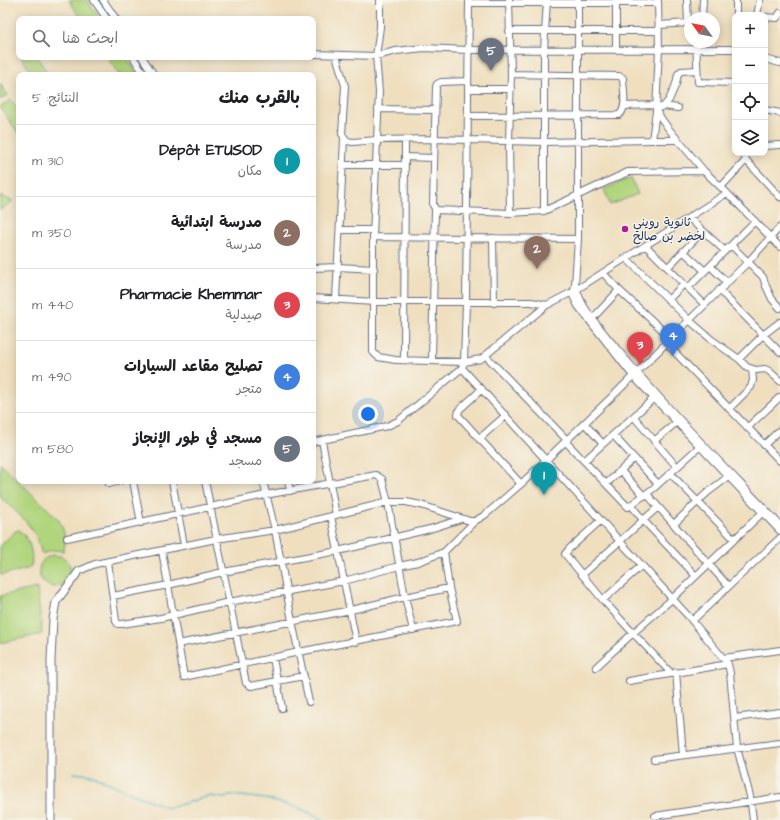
<!DOCTYPE html>
<html lang="ar">
<meta charset="utf-8">
<style>
body{margin:0;font-family:"Architects Daughter","Playpen Sans Arabic",sans-serif;background:#f2f2f2;color:#202124;direction:rtl}
.controls{position:absolute;right:12px;top:12px;display:grid;overflow:hidden;border-radius:8px;box-shadow:0 2px 10px #0003}
.controls button{width:36px;height:36px;display:grid;place-items:center;padding:0;border:0;border-bottom:1px solid #e0e0e0;background:#fff;color:#202124;font:20px sans-serif}
.compass{position:absolute;left:684px;top:12px;width:36px;height:36px;border-radius:50%;background:#fff;box-shadow:0 2px 10px #0003;rotate:303deg}
.you{position:absolute;left:368px;top:414px;width:14px;height:14px;margin:-10px;border:3px solid #fff;border-radius:50%;background:#1a73e8;box-shadow:0 0 0 6px #1a73e833}
.badge{display:grid;place-items:center;width:26px;height:26px;border-radius:50%;background:#b5179e;color:#fff;font-size:13px;font-weight:700}
.pin{position:absolute;translate:-50% -33px;filter:drop-shadow(0 1px 2px #0008)}
.pin::after{content:'';position:absolute;top:21px;width:14px;height:12px;background:inherit;clip-path:polygon(0 0,100% 0,50% 100%)}
.list{margin:0;padding:0;list-style:none}
h2{display:flex;justify-content:space-between;align-items:center;height:52px;margin:0;padding:0 16px;font-size:17px}
h2 small{font-size:13px;font-weight:400;color:#757577}
.list li{display:grid;grid-template-columns:26px 1fr auto;gap:12px;align-items:center;box-sizing:border-box;height:72px;padding:0 16px;border-top:1px solid #e0e0e0}
.list b{display:block;font-size:15px;white-space:nowrap}
.list p{margin:0;font-size:13px;white-space:nowrap;color:#757577}
.list em{font-size:13px;font-style:normal;color:#757577}
.icon{flex:none;width:22px;height:22px;fill:none;stroke:currentColor;stroke-width:2;stroke-linecap:round;stroke-linejoin:round}
.map{position:relative;flex:none;width:780px;height:820px;overflow:hidden;direction:ltr}
.search{position:absolute;background:#fff;box-shadow:0 2px 10px #0003;left:16px;top:16px;width:300px;height:44px;display:flex;align-items:center;gap:10px;box-sizing:border-box;padding:0 14px;border-radius:8px;color:#757577;font-size:15px}
.panel{position:absolute;background:#fff;box-shadow:0 2px 10px #0003;left:16px;top:72px;width:300px;height:412px;border-radius:8px;direction:rtl}
.map>svg:first-child{display:block}
.green{fill:#b1d57d;stroke:#66826e}
.lines{fill:none;stroke-linecap:round;stroke-linejoin:round}
.stream{stroke:#43b3bb;stroke-width:1.5}
.minor-casing{stroke:#656d80;stroke-width:8}
.major-casing{stroke:#656d80;stroke-width:9}
.minor{stroke:#fff;stroke-width:6}
.major{stroke:#fff;stroke-width:7}
.poi-dot{fill:#b5179e;stroke:#f7f3e8;stroke-width:1.5}
.labels{text-anchor:middle;stroke-width:3;stroke-linejoin:round;paint-order:stroke}
.poi-label{font-size:12px;fill:#1b2f5e;stroke:#f7f3e8;text-anchor:start}
</style>
<div class="map">
<svg width="780" height="820" viewBox="0 0 780 820">
<rect width="100%" height="100%" fill="#f7f3e8"/>
<filter id="ink" filterUnits="userSpaceOnUse"><feTurbulence type="fractalNoise" baseFrequency=".025" numOctaves="2"/><feDisplacementMap in="SourceGraphic" scale="8" xChannelSelector="R" yChannelSelector="G"/><feConvolveMatrix kernelMatrix="1 2 1 2 8 2 1 2 1" color-interpolation-filters="sRGB"/></filter>
<filter id="wash" filterUnits="userSpaceOnUse"><feTurbulence type="fractalNoise" baseFrequency=".012" numOctaves="4" result="noise"/><feDisplacementMap in="SourceGraphic" scale="16" xChannelSelector="R" yChannelSelector="G"/><feGaussianBlur stdDeviation="0.9" result="paint"/><feColorMatrix in="noise" values="0 0 0 0 0 0 0 0 0 0 0 0 0 0 0 0 0 1.4 0 .05"/><feComposite in="paint" operator="in"/></filter>
<g filter="url(#wash)">
<rect width="100%" height="100%" fill="#efdfbf"/>
<path class="green" d="M69,0H87L100,19H81Z
M21,57H37L49,75H33Z
M107,57H126L138,75H119Z
M0,84L8,95L0,100Z
M11,100L19,112V134L0,107Z
M631,178L638,194L610,205L604,189Z
M0,196L13,201L0,210Z
M0,463L58,519C63,526 68,542 63,551L52,550L43,554L41,553C38,528 17,513 0,497Z
M18,530C29,535 34,555 31,566L27,569L0,575V546L14,532Z
M39 571a16 16 0 1 1 32 0a16 16 0 1 1-32 0Z
M37,588L42,634L0,643V596Z"/>
<g class="lines">
<path class="stream" d="M74,773L91,775L133,794L169,808L209,796L224,798L233,795L266,799L299,808L325,820"/>
</g>
</g>
<g filter="url(#ink)">
<g class="lines">
<g class="minor-casing">
<path id="minor" d="M94,0L107,19
M103,0L116,19
M380,0V27L376,56L379,92L373,237V352L378,357L396,360L464,362L481,359L547,305L576,290L727,193
M509,0L511,74L509,141L510,213
M578,0V239L575,285L573,296L578,306L633,376L780,531
M658,0L659,49L656,111L668,128L704,171L727,193L780,247
M736,0V15
M469,3H658
M757,15L760,0
M765,17L777,18L780,13
M702,18L703,0
M659,25L688,23L687,0
M509,31H659
M696,42L698,82L735,83
M616,50V0
M313,54L376,56L396,51L424,48L468,50L735,49
M336,55L345,86L342,134L347,141L353,142L377,140L434,139L544,142L652,140L656,111
M133,57L145,75
M142,57L154,75
M765,59L780,63
M468,81L441,82L437,84L436,87L433,205L436,210L510,213L544,211L628,172L704,171
M468,89H511
M624,106L656,105
M664,106L678,108
M378,109L435,110
M656,109L664,106L669,100L676,84L678,74L681,71L697,70
M765,110L780,113
M468,116L619,115C628,109 623,88 623,78L619,76L511,74
M652,140H678
M765,146L780,145
M405,157L434,158
M746,160L780,197
M343,165H405
M721,187L746,160L744,153
M544,211V50L547,0
M689,218L725,251L731,245L763,277L766,286L772,299L780,308
M340,230H373
M373,237L578,239
M493,238L494,303
M731,245L755,221
M646,246L705,305
M683,251L705,271
M626,258L689,320L712,340L739,359L747,367L756,370L765,369L769,371L780,381
M710,266L727,282
M668,267L703,231
M313,268L338,267L374,269
M603,273L619,290L671,338
M576,286C581,310 602,330 617,349C668,410 725,467 780,525
M688,288L725,251
M719,290L780,352
M313,298L374,302H532L547,305
M336,299L344,139
M668,300L684,284
M593,318L619,290
M666,343L780,461
M486,356L566,439
M739,359L763,335L780,322
M404,360L405,140
M432,361L435,209
M462,368L689,617L728,664L730,673L737,748L750,796L753,820
M482,389L459,410L458,415L521,484
M729,409L751,387L753,380L752,369
M634,417L677,467
M584,423L603,444
M747,428L780,397
M613,435L658,484
M479,439L506,415
M322,441L336,515
M565,441L628,507L654,488L699,447
M654,441L677,422
M313,442L387,426L398,421L462,368L464,362L466,303L469,0
M764,445L780,430
M584,461L654,398
M621,471L644,496
M670,473L734,539
M133,481L141,523
M172,481L184,545
M205,481L246,683L251,686L304,676
M263,481L275,530L292,621L309,702
M288,481L290,491
M109,484L120,481
M606,484L634,458
M631,505L643,520L696,576
M331,516L356,642
M600,521L569,549L565,554L603,600L633,633L672,599L762,513
M674,524L708,492L728,477
M67,538L265,495L376,475L382,479L388,502L405,597L413,630
M162,551L168,585L223,572L338,551L430,529L461,519
M108,562L116,621L118,624H122L161,618L229,602L344,581L399,566L418,562L444,552L475,521
M79,571L95,564L216,539L275,530L388,502H406L421,505L470,521H475L485,515L521,484L620,389L748,262L780,227
M582,575L658,507L647,494L728,586
M113,596L168,585L184,677L299,652L457,621L449,588L444,552
M603,600L641,566
M692,621L780,538
M178,644L351,610L405,597L449,588
M273,658L282,708
M724,658L780,650
M596,667L633,633L671,673
M676,672L683,755
M629,681L728,664
M735,718L780,712
M654,759L780,743
M655,816L780,797"/>
</g>
<g class="major-casing">
<path id="major" d="M51,820V660L53,619L56,602L79,571"/>
</g>
<use href="#minor" class="minor"/>
<use href="#major" class="major"/>
</g>
</g>
<circle class="poi-dot" cx="625" cy="229" r="4"/>
<g class="labels">
<g class="poi-label">
<text x="633" y="226">ثانوية رويني<tspan x="633" dy="14">لخضر بن صالح</tspan></text>
</g>
</g>
</svg>
<div class="controls">
<button>+</button>
<button>−</button>
<button><svg class="icon" aria-label="locate" viewBox="0 0 24 24"><circle cx="12" cy="12" r="6"/><path d="M12 2v4M12 18v4M2 12h4M18 12h4"/></svg></button>
<button><svg class="icon" aria-label="layers" viewBox="0 0 24 24"><path d="M12 4l9 5-9 5-9-5zM3 14l9 5 9-5"/></svg></button>
</div>
<svg class="compass" viewBox="-18 -18 36 36"><path d="M0-13l5 13h-10z" fill="#e53935"/><path d="M0 13l5-13h-10z" fill="#757577"/></svg>
<div class="you"></div>
<div class="pin badge" style="left:544px;top:495px;background:#0f9aa8">1</div>
<div class="pin badge" style="left:537px;top:269px;background:#8d6e63">2</div>
<div class="pin badge" style="left:640px;top:365px;background:#e0444e">3</div>
<div class="pin badge" style="left:673px;top:356px;background:#3f7fe0">4</div>
<div class="pin badge" style="left:491px;top:71px;background:#6b7280">5</div>
<div class="search"><svg class="icon" aria-label="search" viewBox="0 0 24 24"><circle cx="10" cy="10" r="6"/><path d="M15 15l6 6"/></svg>ابحث هنا</div>
<section class="panel">
<h2>بالقرب منك<small>النتائج: 5</small></h2>
<ul class="list">
<li><span class="badge" style="background:#0f9aa8">1</span><div><b>Dépôt ETUSOD</b><p>مكان</p></div><em>310 m</em></li>
<li><span class="badge" style="background:#8d6e63">2</span><div><b>مدرسة ابتدائية</b><p>مدرسة</p></div><em>350 m</em></li>
<li><span class="badge" style="background:#e0444e">3</span><div><b>Pharmacie Khemmar</b><p>صيدلية</p></div><em>440 m</em></li>
<li><span class="badge" style="background:#3f7fe0">4</span><div><b>تصليح مقاعد السيارات</b><p>متجر</p></div><em>490 m</em></li>
<li><span class="badge" style="background:#6b7280">5</span><div><b>مسجد في طور الإنجاز</b><p>مسجد</p></div><em>580 m</em></li>
</ul>
</section>
</div>
